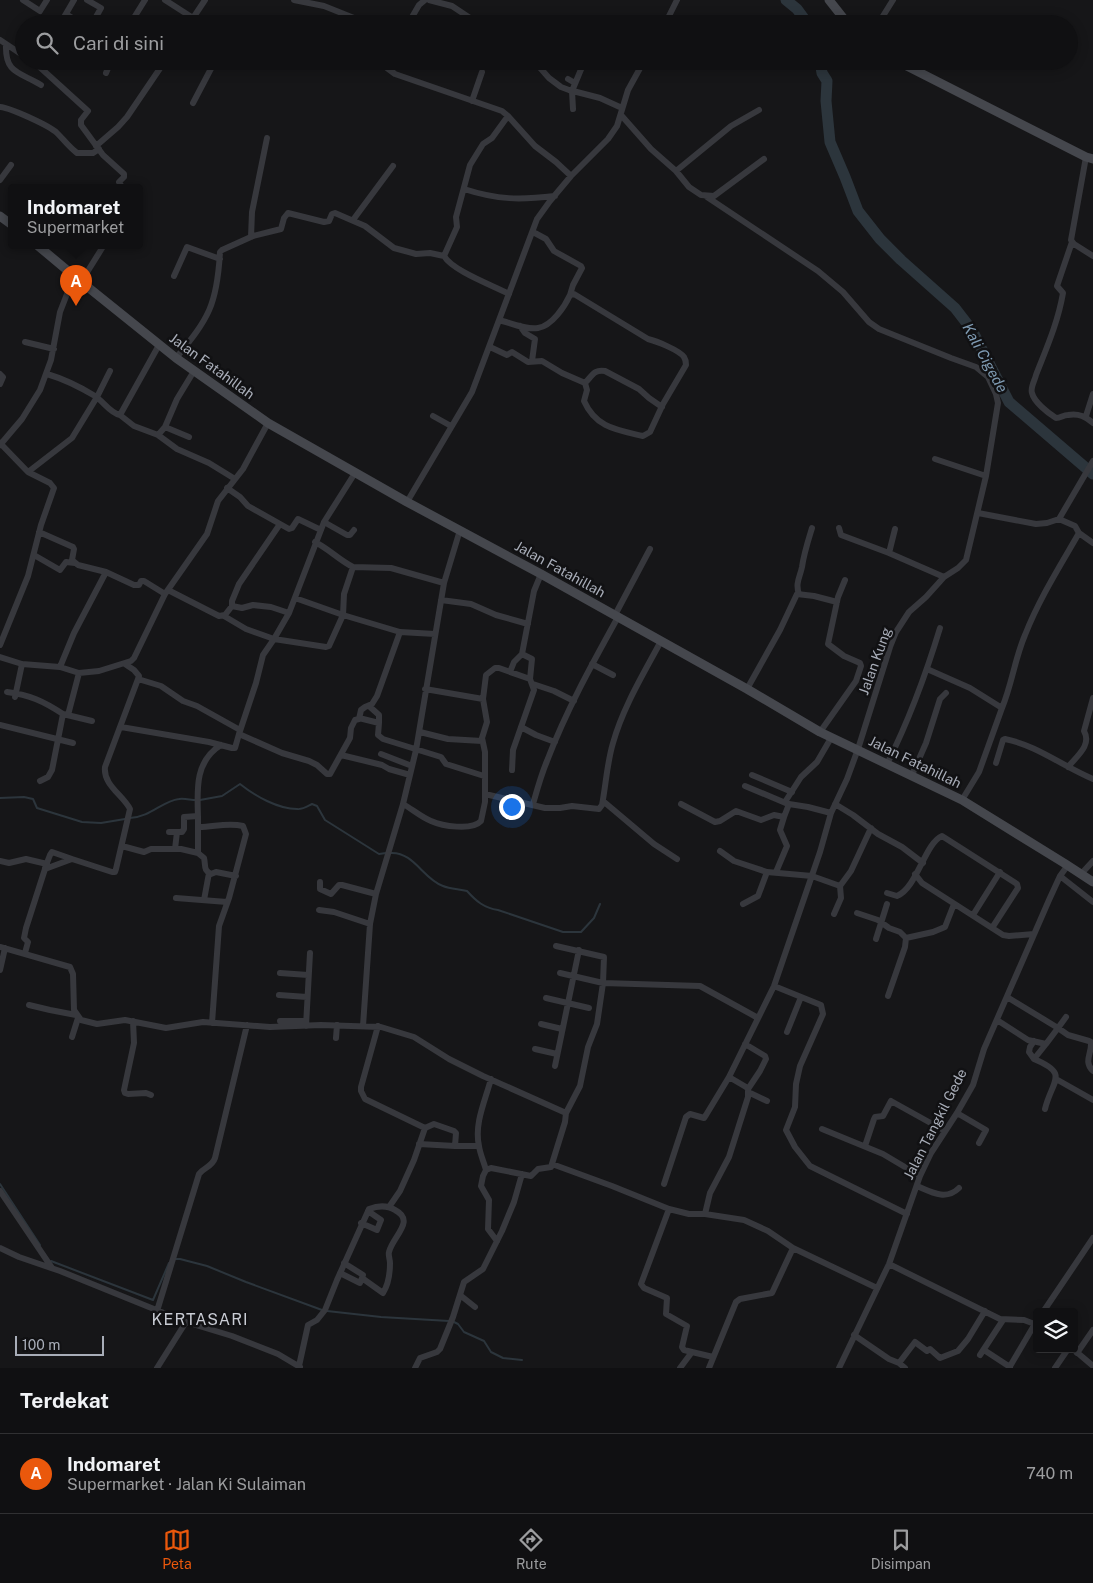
<!DOCTYPE html>
<html lang="id">
<meta charset="utf-8">
<style>
body{margin:0;font-family:"Public Sans",sans-serif;background:#1e1e20;color:#f1f3f6}
.controls{position:absolute;right:15px;bottom:15px;display:grid;overflow:hidden;border-radius:5px;box-shadow:0 2px 12px #0003}
.controls button{width:45px;height:45px;display:grid;place-items:center;padding:0;border:0;border-bottom:1px solid #303032;background:#101012;color:#f1f3f6;font:25px sans-serif}
.scale{position:absolute;left:15px;bottom:12px;width:89px;box-sizing:border-box;padding-left:5px;border:2px solid #a8adb8;border-top:0;font-size:14px;line-height:18px;white-space:nowrap;color:#a8adb8;-webkit-text-stroke:4px #111113;paint-order:stroke}
.you{position:absolute;left:511px;top:806px;width:18px;height:18px;margin:-12px;border:4px solid #fff;border-radius:50%;background:#1a73e8;box-shadow:0 0 0 8px #1a73e833}
.badge{display:grid;place-items:center;width:32px;height:32px;border-radius:50%;background:#ea580c;color:#fff;font-size:16px;font-weight:700}
.pin{position:absolute;translate:-50% -41px;filter:drop-shadow(0 1px 2px #0008)}
.pin::after{content:'';position:absolute;top:26px;width:18px;height:15px;background:inherit;clip-path:polygon(0 0,100% 0,50% 100%)}
.popup{position:absolute;left:8px;top:184px;width:135px;height:65px;box-sizing:border-box;display:grid;place-content:center;border-radius:5px;background:#101012;filter:drop-shadow(0 1px 4px #0005);font-size:16px;white-space:nowrap;color:#9c9d9f}
.popup b{font-size:19px;color:#f1f3f6}
.popup::after{content:'';position:absolute;left:50%;top:100%;margin-left:-10px;border:10px solid transparent;border-top-color:#101012}
.list{margin:0;padding:0;list-style:none}
h2{display:flex;justify-content:space-between;align-items:center;height:65px;margin:0;padding:0 20px;font-size:21px}
h2 small{font-size:16px;font-weight:400;color:#9c9d9f}
.list li{display:grid;grid-template-columns:32px 1fr auto;gap:15px;align-items:center;box-sizing:border-box;height:80px;padding:0 20px;border-top:1px solid #303032}
.list b{display:block;font-size:19px;white-space:nowrap}
.list p{margin:0;font-size:16px;white-space:nowrap;color:#9c9d9f}
.list em{font-size:16px;font-style:normal;color:#9c9d9f}
.icon{flex:none;width:28px;height:28px;fill:none;stroke:currentColor;stroke-width:2;stroke-linecap:round;stroke-linejoin:round}
.map{position:relative;flex:none;width:1093px;height:1368px;overflow:hidden}
.search{position:absolute;background:#101012;box-shadow:0 2px 12px #0003;left:15px;right:15px;top:15px;height:55px;display:flex;align-items:center;gap:12px;box-sizing:border-box;padding:0 18px;border-radius:28px;color:#9c9d9f;font-size:19px}
.sheet{height:145px;background:#101012}
nav{display:flex;justify-content:space-around;align-items:center;box-sizing:border-box;height:70px;border-top:1px solid #303032;background:#101012;font-size:14px;color:#9c9d9f}
nav a{display:grid;justify-items:center;gap:2px}
nav .on{color:#ea580c}
.map>svg:first-child{display:block}
.lines{fill:none;stroke-linecap:round;stroke-linejoin:round}
.stream{stroke:#2c353c;stroke-width:2}
.river{stroke:#2c353c;stroke-width:11}
.street{stroke:#37383d;stroke-width:6}
.secondary{stroke:#45474d;stroke-width:9}
.labels{text-anchor:middle;stroke-width:5;stroke-linejoin:round;paint-order:stroke}
.street-label{font-size:14px;fill:#a8adb8;stroke:#111113}
.water-label{font-size:15px;font-style:italic;fill:#7f9bb3;stroke:#111113}
.quarter-label{font-size:16px;letter-spacing:1px;fill:#c9ccd4;stroke:#111113}
</style>
<div class="map">
<svg width="1093" height="1368" viewBox="0 0 1093 1368">
<rect width="100%" height="100%" fill="#161618"/>
<g class="lines">
<path class="stream" d="M0,798L24,797L33,799L37,808L82,822L101,823L125,819
M200,800L222,796L240,784C255,796 278,809 297,809C302,810 308,806 312,804L317,806L325,820L379,854L386,853
M130,818C151,817 162,801 179,799C184,798 191,800 196,800
M391,853C414,852 423,879 443,886C450,889 459,889 467,891C476,901 484,908 498,910L563,932H581L594,918L600,904
M0,1184L40,1245
M174,1259H180L207,1266L246,1282L322,1310
M51,1261L153,1300L169,1263
M327,1311L381,1317L449,1321
M454,1322L458,1324L464,1332L484,1341L491,1352L503,1358L522,1360"/>
<path class="river" d="M786,0L797,9L808,24
M820,61L822,73L827,81L826,101L830,142L845,177L858,211L880,239L901,260L955,308L972,330L1009,402L1093,474"/>
<path class="street" d="M23,0L40,11L47,0
M87,0L101,8L92,24
M165,0L193,18L197,24
M294,0L324,6L369,24
M429,0L452,6L479,24
M66,14L82,24
M60,24L74,0
M130,24L145,0
M189,24L205,0
M408,24L419,5L425,0
M665,24L677,0
M878,24L893,0
M0,40L24,56
M6,45C5,74 20,72 41,85
M33,61L88,111L81,120V125L103,155L124,174V177L119,182L122,187
M359,61L379,67L386,66
M384,61L387,68L395,74L502,111L508,116L535,146L556,162L571,176
M534,61L549,78L561,87L569,90L600,98L622,108
M106,73L111,61
M568,79L575,83
M472,101L482,72
M193,103L215,61
M0,107C11,108 50,126 57,133C64,140 69,147 77,153H93L99,149
M573,109L572,91L582,67
M621,115L651,149L676,171L689,187L701,195L714,196L764,159
M96,146L118,127L127,117L165,61
M1086,157L1071,240L1074,244L1093,256
M676,171L731,126L759,110
M0,180L11,165
M464,189C498,200 520,200 555,196
M353,220L393,166
M533,232L546,239L554,251L581,266L582,268L573,285L570,295
M251,237L252,212L267,138
M1072,242L1058,283L1057,286L1063,293C1058,322 1047,347 1036,375C1035,380 1030,388 1032,393C1034,402 1048,413 1056,418C1061,418 1063,415 1068,415C1079,413 1086,417 1093,423
M444,256C453,271 492,285 509,294
M174,276L187,247L220,259
M81,282L104,245
M520,326L525,333L535,339L532,361
M25,342L54,349
M490,347L507,355L512,352L528,362L542,361L562,373L585,383L587,390L584,401C596,428 617,430 643,436L650,432L663,404L686,365C686,362 686,360 684,357C679,350 656,341 648,339L574,294L570,295C565,306 552,326 538,328C526,330 511,323 499,320
M176,358C209,318 217,305 220,252L222,250L253,236L281,229L284,218L288,213L324,222L329,221L332,214L335,213L365,226L394,248L416,254L430,253L444,256L457,227L456,217L470,165L483,144L492,138L508,116
M194,371L177,399L165,427L158,435L177,449L209,463L235,479
M0,374L3,377L0,384
M47,374C64,379 80,387 95,396C103,401 110,413 120,415L159,345
M585,383C592,376 594,369 605,371L639,389L649,398L662,407
M120,415L134,426L158,435
M433,416L451,426
M1086,416L1093,394
M165,427L189,437
M0,443L28,472L50,483L54,488L41,525L28,576L0,645
M0,445L22,419L40,390L51,360L60,312L74,276
M935,459L986,476
M28,472L72,438L97,397L110,371
M227,488L240,497L248,506L289,529L292,528L298,519L321,530
M407,502L472,392L537,219L550,201L571,176L608,139L617,126L628,90L644,61
M978,513L1036,524L1047,523L1059,519L1093,461
M324,522L347,535H350L354,530
M839,528L841,535L889,553
M895,529L889,553L944,577
M39,532L73,547L74,549L72,560L78,565L106,572L134,585H139L141,581H144L165,594
M1079,533L1093,543
M315,542C329,549 339,560 353,567L344,594L343,615L400,632L377,696L372,704L365,707L361,710L359,719L355,720L351,728L350,738L330,774H327L317,765L309,761L282,753L239,734L256,683L263,655L274,639L289,613L324,522L355,473
M34,555L60,570L66,562L75,563
M353,567L391,568L444,583
M168,590L219,616L225,615L232,606L242,608L253,605L271,607L289,613
M799,594C795,583 800,577 802,567C804,553 808,541 812,528
M441,600L471,604L496,615L528,624
M232,606V601L239,584L280,524
M615,615L650,549
M224,616L246,629L274,639L326,647L329,646L343,615L295,598
M400,632L435,634
M0,657L22,664L60,667L79,673L99,671L131,661L134,658L165,594L207,534L218,501L243,469L268,423
M125,664L134,670L139,676L138,679L161,686L183,701L197,706L240,730
M592,664L613,675
M60,667L74,633L106,572
M927,669L970,688L1002,708C1012,684 1015,658 1025,635C1039,599 1060,566 1079,533L1075,526L1059,519
M510,672L514,662L522,654
M533,684L554,691L574,701
M425,689L483,699L486,675L495,668H499L530,679
M747,689L780,630L797,594L814,596L837,602
M7,692C30,695 43,701 63,714
M15,697L22,664
M369,706L379,715V723
M68,715L79,673
M359,718L379,723L378,735L383,739L441,757L446,764L484,776
M0,725L73,743
M121,727L209,742L232,748H235L239,734
M521,727L536,735L555,742
M420,732L448,739L482,741
M820,732L856,681L861,666L860,663L844,656L828,644L838,597L845,580
M381,754L412,766
M341,755L382,765L389,769L410,775
M996,763L1003,740L1005,739C1036,745 1064,767 1093,779
M887,764C909,720 926,674 940,628
M1068,767C1077,756 1092,745 1084,731L1093,698
M512,770L513,750L534,690L530,679L532,659L522,654L534,591L541,574
M752,775L792,792
M912,775L926,743L940,699L946,693
M40,781L48,777L52,770L63,714L92,721
M745,786L788,804
M485,794L545,808H560L572,806L599,809L602,805C606,784 607,763 613,743C623,707 644,673 661,641
M962,800L979,772L1002,708
M603,801L654,844L677,859
M785,802L801,777L817,762L831,738
M403,804C412,809 421,817 431,821C442,826 472,831 481,821L485,802V752L482,738L487,722L483,699
M533,804C537,790 541,775 547,761C566,711 592,664 618,617
M681,804L715,822L720,821L736,811L761,820L774,815L784,817L789,804L808,807L831,813
M835,804L853,815L878,834L902,847L923,863
M199,827C214,827 228,822 243,826L246,834L229,898L219,926L212,1023
M169,832H182L184,829V817L198,816C197,789 195,761 221,745
M122,846L144,852L151,849H181L198,853L204,858C206,866 203,870 211,874L216,872L236,876
M175,849L177,832
M720,851L734,861L767,872L812,876L840,886L851,871L871,828
M198,853V816
M0,861L9,863L26,859L47,864
M45,868L50,855L52,852L72,859
M776,872L787,846L780,830L784,817
M915,874L922,883L1003,935L1009,936L1034,934
M1081,874L1093,861
M1060,876L1093,902
M320,882V889L331,894L339,885H342L376,894
M887,893L897,896C917,888 925,843 942,836L1017,884L1018,888L992,928
M176,898L227,902
M204,900L209,873
M743,904L758,896L767,872
M319,910L334,912L370,924
M857,913L878,920L889,928L900,932L906,938
M834,914L841,898L840,886
M973,915L1000,872
M876,939L887,904
M0,947L70,967L73,974L74,1010L81,1020L97,1024L125,1020L166,1028L203,1022L270,1027L321,1025L381,1027L414,1037L449,1059L483,1076L566,1113
M25,953L28,942L24,938L26,928L45,869L72,859L112,872H115L116,869L130,809C123,795 103,785 105,767L138,679
M0,970L5,948
M280,973L308,975
M560,973L603,983L700,986L758,1018
M774,986L821,1005L823,1014L800,1066L796,1084L795,1107L786,1130L795,1147L810,1166L907,1214
M279,995L307,997
M888,996L905,947L906,938L933,932L945,927L954,904
M1007,997L1058,1028L1066,1017
M546,998L589,1008
M29,1005L50,1010L76,1015
M997,1020L1028,1040L1046,1044L1058,1028L1068,1035L1089,1041L1091,1042C1092,1054 1083,1061 1093,1071
M133,1021L134,1043L124,1090L125,1093L128,1094L146,1093L151,1095
M280,1021H306
M541,1024L562,1029
M306,1026L310,953
M363,1026L370,924L376,894L403,804L416,750L444,583L460,530
M378,1026L361,1087V1091L365,1099L425,1128L414,1160L400,1191L389,1207
M787,1032L801,997
M72,1037L78,1018
M336,1038L337,1025
M745,1044L765,1056L766,1059L760,1071L748,1089
M535,1049L557,1054
M1034,1059L1029,1052L1030,1047L1034,1041
M555,1066L579,950
M1056,1079L1093,1100
M748,1092L767,1101
M1045,1109C1052,1080 1070,1074 1034,1059L1046,1044
M957,1113L986,1130L979,1143
M425,1128L434,1124L454,1131L456,1133L455,1146H479
M822,1129L883,1154L920,1176
M419,1144L455,1146
M865,1146L874,1119L875,1117L883,1116L891,1101L945,1131
M552,1164L612,1186L669,1209L689,1214H705L744,1220L768,1231L793,1248L877,1288
M486,1170C484,1162 480,1154 479,1146C474,1124 485,1101 491,1079
M664,1184L686,1117L690,1114L704,1118L706,1115L729,1077L774,986L820,852L831,813L847,779L858,749L890,647L896,632L909,612L926,597L944,577L958,568L966,560L986,476L998,403L996,394L988,377L976,367L951,358L879,329L869,322L843,292L818,271L707,197
M917,1186C931,1192 946,1201 959,1188
M0,1191L52,1268
M669,1209L641,1284L644,1288L667,1298L666,1314L687,1326L682,1347L684,1350L692,1352
M705,1214L710,1193L729,1157L748,1097V1089L746,1087L729,1077
M361,1223L377,1230L381,1220L368,1211
M497,1241L488,1229L489,1200L481,1186L483,1176L486,1170L491,1168L531,1176L538,1169L551,1167L565,1122L566,1113L580,1086L588,1047L597,1024L603,983L604,957L556,946
M0,1248L19,1257L60,1271L186,1322L232,1336L278,1354L300,1367
M344,1263L363,1275L362,1278
M889,1264L1000,1319L1024,1320L1037,1325
M460,1295L475,1307
M157,1311L199,1174C204,1167 212,1167 215,1158L247,1025
M1043,1312L1093,1238
M854,1335L889,1359L899,1363L915,1342L927,1351L930,1349L940,1358L958,1351L968,1339L985,1311
M1073,1349L1093,1366
M984,1350L1010,1367
M1077,1353L1093,1330
M980,1355L1003,1320
M899,1363L905,1368
M299,1366L308,1325L317,1320L325,1310L337,1280L369,1209C377,1206 387,1205 395,1210C416,1221 393,1236 389,1252C388,1255 390,1259 390,1263C390,1272 388,1285 383,1293L362,1278L360,1283L340,1273
M157,1368L186,1322
M415,1368L420,1358L437,1352L440,1349L453,1317L464,1282L483,1269L502,1231L514,1202L522,1174
M680,1368L692,1352L713,1357
M709,1368L736,1302L740,1299L772,1293L793,1248
M839,1368L889,1264L920,1176L931,1153L957,1113L973,1085L984,1049L1049,900L1060,876L1068,865
M1009,1368L1036,1322
M1055,1368L1068,1349"/>
<path class="secondary" d="M829,0L848,24
M897,61L1086,157L1093,159
M0,216L12,225
M37,245L74,276L176,358L268,423L407,502L541,574L747,689L820,732L962,800L1064,863L1093,882"/>
</g>
<g class="labels">
<g class="street-label">
<text transform="translate(212 366) rotate(36)" y="5">Jalan Fatahillah</text>
<text transform="translate(560 569) rotate(29)" y="5">Jalan Fatahillah</text>
<text transform="translate(875 661) rotate(-70)" y="5">Jalan Kung</text>
<text transform="translate(915 762) rotate(26)" y="5">Jalan Fatahillah</text>
<text transform="translate(935 1124) rotate(-63)" y="5">Jalan Tangkil Gede</text>
</g>
<g class="water-label">
<text transform="translate(985 358) rotate(61)" y="5">Kali Cigede</text>
</g>
<g class="quarter-label">
<text x="200" y="1325">KERTASARI</text>
</g>
</g>
</svg>
<div class="controls">
<button><svg class="icon" aria-label="layers" viewBox="0 0 24 24"><path d="M12 4l9 5-9 5-9-5zM3 14l9 5 9-5"/></svg></button>
</div>
<div class="scale">100 m</div>
<div class="you"></div>
<div class="pin badge" style="left:76px;top:306px">A</div>
<div class="popup"><b>Indomaret</b>Supermarket</div>
<div class="search"><svg class="icon" aria-label="search" viewBox="0 0 24 24"><circle cx="10" cy="10" r="6"/><path d="M15 15l6 6"/></svg>Cari di sini</div>
</div>
<section class="sheet">
<h2>Terdekat<small></small></h2>
<ul class="list">
<li><span class="badge">A</span><div><b>Indomaret</b><p>Supermarket · Jalan Ki Sulaiman</p></div><em>740 m</em></li>
</ul>
</section>
<nav>
<a class="on"><svg class="icon" aria-label="map" viewBox="0 0 24 24"><path d="M3 6l6-2 6 2 6-2v14l-6 2-6-2-6 2zM9 4v14M15 6v14"/></svg>Peta</a>
<a><svg class="icon" aria-label="directions" viewBox="0 0 24 24"><path d="M12 3l9 9-9 9-9-9zM9 14v-3h6M13 9l2 2-2 2"/></svg>Rute</a>
<a><svg class="icon" aria-label="saved" viewBox="0 0 24 24"><path d="M7 4h10v16l-5-4-5 4z"/></svg>Disimpan</a>
</nav>
